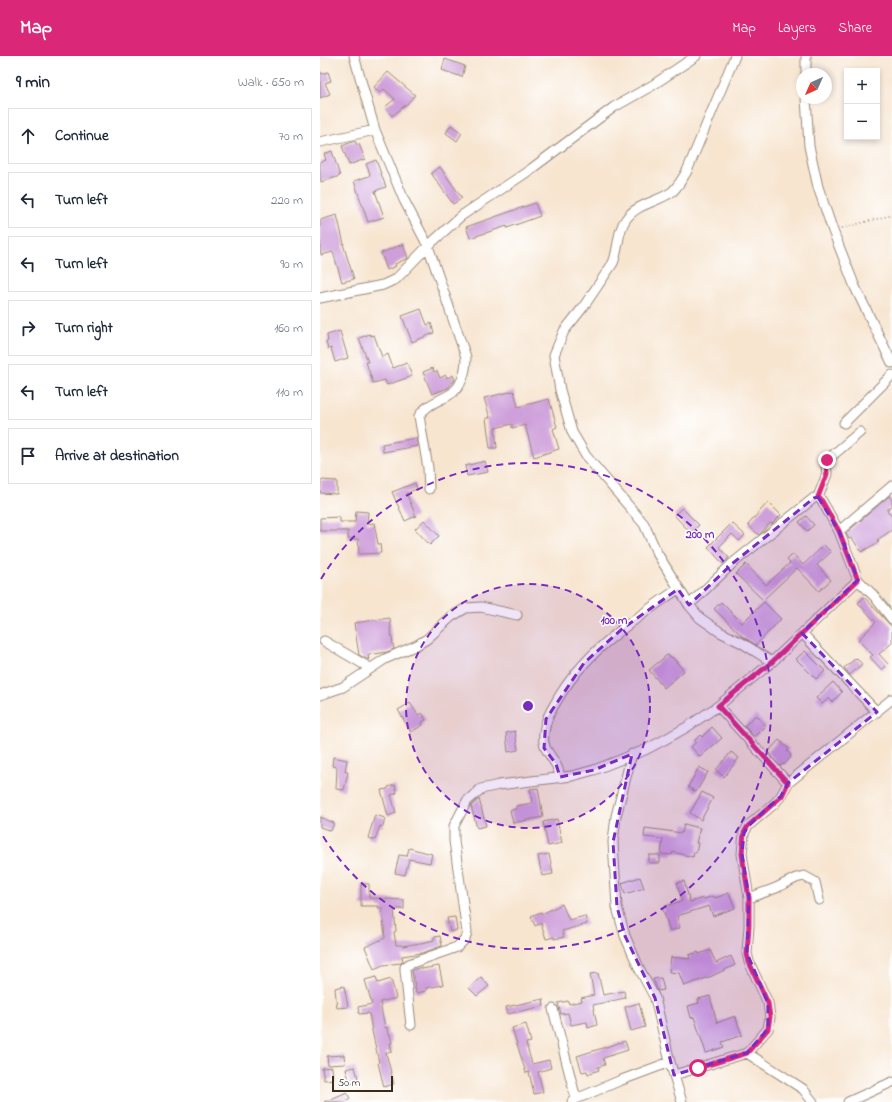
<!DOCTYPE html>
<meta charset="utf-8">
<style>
body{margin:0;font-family:"Indie Flower",sans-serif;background:#f2f2f3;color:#1f2937}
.controls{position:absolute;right:12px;top:12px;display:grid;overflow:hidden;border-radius:0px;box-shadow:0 2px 6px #0003}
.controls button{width:36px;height:36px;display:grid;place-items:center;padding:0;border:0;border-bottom:1px solid #e0e1e3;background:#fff;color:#1f2937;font:20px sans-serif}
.compass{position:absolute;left:476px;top:12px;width:36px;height:36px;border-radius:50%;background:#fff;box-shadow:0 2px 6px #0003;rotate:225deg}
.scale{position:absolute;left:12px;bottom:10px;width:61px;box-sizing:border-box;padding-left:4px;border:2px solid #3b2a1e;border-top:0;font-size:11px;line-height:14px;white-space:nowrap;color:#3b2a1e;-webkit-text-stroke:3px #fff;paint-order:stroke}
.stop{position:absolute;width:12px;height:12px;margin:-9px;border:3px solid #db2777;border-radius:50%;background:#fff}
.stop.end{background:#db2777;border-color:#fff;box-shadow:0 1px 4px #0008}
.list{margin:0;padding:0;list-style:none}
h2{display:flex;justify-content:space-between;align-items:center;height:52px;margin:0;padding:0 16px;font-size:17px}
h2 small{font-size:13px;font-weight:400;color:#747a83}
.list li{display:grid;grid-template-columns:26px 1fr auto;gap:12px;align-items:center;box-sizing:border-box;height:56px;margin:0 8px 8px;padding:0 8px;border:1px solid #e0e1e3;border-radius:0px}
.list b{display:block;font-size:15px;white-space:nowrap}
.list em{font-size:13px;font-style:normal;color:#747a83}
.icon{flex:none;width:22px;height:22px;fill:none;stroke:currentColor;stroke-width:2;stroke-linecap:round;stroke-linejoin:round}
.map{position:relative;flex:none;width:572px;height:1046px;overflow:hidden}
header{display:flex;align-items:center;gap:24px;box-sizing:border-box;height:56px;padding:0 20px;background:#db2777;color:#fff}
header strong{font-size:19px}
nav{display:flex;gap:22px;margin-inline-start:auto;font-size:14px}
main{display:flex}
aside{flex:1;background:#fff}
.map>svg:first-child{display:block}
.building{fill:#ce9fda}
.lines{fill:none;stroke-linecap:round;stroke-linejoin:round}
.street-casing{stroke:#987;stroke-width:11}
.path{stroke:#987;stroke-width:1.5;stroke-dasharray:1 3;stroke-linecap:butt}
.street{stroke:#fff;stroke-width:9}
.route{stroke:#db2777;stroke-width:5}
.marked{fill:#7b2cbf;fill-opacity:0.2;stroke:#7b2cbf;stroke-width:3;stroke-dasharray:8 5;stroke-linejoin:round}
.ring{fill:none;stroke:#7b2cbf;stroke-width:2;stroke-dasharray:7 5}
.centre{fill:#7b2cbf;stroke:#fff;stroke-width:2}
.ring-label{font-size:12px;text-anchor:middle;font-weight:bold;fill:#7b2cbf;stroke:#fff;stroke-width:3;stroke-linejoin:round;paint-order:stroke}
</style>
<header>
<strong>Map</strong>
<nav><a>Map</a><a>Layers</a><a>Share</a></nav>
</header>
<main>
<aside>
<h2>9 min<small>Walk · 650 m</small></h2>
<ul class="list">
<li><svg class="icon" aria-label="ahead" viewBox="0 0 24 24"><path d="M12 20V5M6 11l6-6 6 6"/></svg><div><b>Continue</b></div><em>70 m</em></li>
<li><svg class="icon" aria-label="left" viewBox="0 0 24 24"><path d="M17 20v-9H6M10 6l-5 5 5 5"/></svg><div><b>Turn left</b></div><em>220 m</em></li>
<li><svg class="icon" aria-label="left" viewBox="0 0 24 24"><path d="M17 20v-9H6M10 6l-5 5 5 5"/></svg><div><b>Turn left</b></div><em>90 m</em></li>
<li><svg class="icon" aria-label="right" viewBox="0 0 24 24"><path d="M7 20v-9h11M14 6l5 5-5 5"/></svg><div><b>Turn right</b></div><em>160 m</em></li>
<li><svg class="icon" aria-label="left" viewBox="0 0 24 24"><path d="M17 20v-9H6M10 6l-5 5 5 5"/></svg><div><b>Turn left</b></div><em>110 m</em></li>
<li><svg class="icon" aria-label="arrive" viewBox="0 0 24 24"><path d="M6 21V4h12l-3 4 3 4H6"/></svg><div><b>Arrive at destination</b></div></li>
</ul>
</aside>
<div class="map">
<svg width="572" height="1046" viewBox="0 0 572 1046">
<rect width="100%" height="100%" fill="#fff"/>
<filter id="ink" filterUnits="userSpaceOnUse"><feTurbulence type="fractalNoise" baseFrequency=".025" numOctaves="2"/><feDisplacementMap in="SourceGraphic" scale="8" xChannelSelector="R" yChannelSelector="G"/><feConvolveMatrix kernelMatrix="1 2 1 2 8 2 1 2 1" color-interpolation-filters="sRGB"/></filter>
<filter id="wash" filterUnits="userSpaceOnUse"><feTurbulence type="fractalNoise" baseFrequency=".012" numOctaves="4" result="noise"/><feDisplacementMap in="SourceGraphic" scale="16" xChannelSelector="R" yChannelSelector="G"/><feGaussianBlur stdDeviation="0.9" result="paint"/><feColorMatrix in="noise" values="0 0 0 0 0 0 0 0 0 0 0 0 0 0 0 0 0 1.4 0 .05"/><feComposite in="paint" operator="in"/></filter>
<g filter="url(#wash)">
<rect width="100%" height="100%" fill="#f7e5d0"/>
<g id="blocks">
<path class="building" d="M125,3L145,10L142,21L122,14Z
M0,15L2,18L8,16L11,25L5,27L10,38L0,42Z
M68,16L95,39L88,47L72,60L65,51L75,43L64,33L60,37L54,31Z
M131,69L142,77L137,85L126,77Z
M35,85L37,89L39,88L45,103L29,109L22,90Z
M12,95L20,120L1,126L0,122V106L6,104L4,98Z
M56,104L66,131L55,135L64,161L48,166L34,125L49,120L50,118L46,108Z
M120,111L142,142L133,148L111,117Z
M215,147L220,160L187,172V170L150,182L146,171Z
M17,159L24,188H23L34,223L22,226L13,196L1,199L0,195V164Z
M83,188L88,202L75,208L76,210L67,214L61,197Z
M101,253L107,269L111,267L114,277L92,286L82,260Z
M20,275L28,302L15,306L11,292L8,293L6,286L8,285L7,279Z
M50,278L51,280L54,279L62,301L68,298L73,312L87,307L92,320L67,329L65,324L53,327L46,306H48L39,282Z
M113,312L114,316L117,315L120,322L126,319L127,322L133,319L135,324L128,332L112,338L103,316Z
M194,335L198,351L229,343L237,371L233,373L239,393L214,401L205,369L192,372V368L175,372L177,392H170L166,362H170L164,342Z
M96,382L98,390L63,396L62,388Z
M165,405L168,416L147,420L145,410Z
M1,424L17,425V438L0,437Z
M95,427L97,433L86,437L96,460L85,465L72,436Z
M569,440L572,444V450L567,454L572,461V474L557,484L559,486L541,496L532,482L529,483L526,477Z
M448,446L461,459L452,468L450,467L439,479L428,469Z
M362,452L379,469L371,477L354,459Z
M36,455L48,456L47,468L54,467L58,488H60L61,497L39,498L38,483H28V475H0V462L20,461V466H35Z
M486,460L494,469L487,475L479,466Z
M104,464L119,480L110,489L95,473Z
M412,467L425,479L419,485L412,478L399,491L409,502L403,508L388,491Z
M504,489L511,496L497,509L511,524L499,535L477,512L443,544L416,518L426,508L446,529L470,507L467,504L473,498L483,509Z
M544,541L572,571V587L559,598L568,608L562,614L550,601L553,599L538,584L556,566L538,547Z
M401,546L422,567L444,546L461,563L436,589L422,580L394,553Z
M70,562L71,572H70L74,593L67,596L48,599L49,604L39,599L34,567Z
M485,595L505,615L496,623L476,603Z
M347,599L353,602L364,615L344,632L329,614Z
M536,602L542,608L530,619L524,612Z
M513,626L522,636L512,646L509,642L502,648L496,642Z
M90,647L98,659L102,657L106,664L102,666L103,669L91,676L78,654Z
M436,659L446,670L435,681L424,670Z
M392,671L402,682L380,701L371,691L376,686L374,685L380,679L382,681Z
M195,675L198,694L188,696L186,677Z
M459,684L469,693L467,695L471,699L470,700L471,701L464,709L463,708L460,710L448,696Z
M411,696L419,702L404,721L396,714Z
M13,701L27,704L25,716H28L24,734L16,733L17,711L12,710Z
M379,711L388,716L376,736L368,731Z
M75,729L77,737L71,739L76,757L68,760L61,734L68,733V731Z
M218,732L223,761L193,767L190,754L196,753V750L212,747L210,733Z
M382,736L393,742L381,764L370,757Z
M159,743L166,770L157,772L151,750Z
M55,759L65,762L63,771L60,770L55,784L48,782Z
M0,761L14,767L11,775L0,771Z
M237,763L242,787L228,790L223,766Z
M364,768L380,772L376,787H378L376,797L374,796L373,801L353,796L352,799L341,798L343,783L324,781L325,772L362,777Z
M89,792L112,798L110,807L89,803L85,819L75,817L79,799L87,800Z
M229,798L233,818L222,820L218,800Z
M329,799H340V807H329Z
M320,821L324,832L305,838L302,827Z
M364,825L370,846L383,842L384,843L394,840L395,842L409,837L415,852L393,860L389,850L357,860L360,872L350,875L342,851L362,845L357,827Z
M41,828H49V842L84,844V853H74L76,875L74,876L76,889H81L82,890L101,887L114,884V881L120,880L122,890L102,897L82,900L83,905L81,907L63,909L54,913L45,891L65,882L62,852H58L59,850H41Z
M242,848L249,864L265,860L267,868L242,875L244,881L234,883V881L226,883L221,867L215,870L211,860L221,856L222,858Z
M135,861L137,874L130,876L127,862Z
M390,894L396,907L411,900L415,909L392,920L364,930L359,917L349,916L351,901L370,903L369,899L378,896L379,898Z
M119,910L123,929L106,932V935L96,937L92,914L102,911V913Z
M278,917L283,939L304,935L305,942L273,949L277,969L268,972L267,966L251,969L248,957L241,958L238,947L248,945L249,948L262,945L261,942L274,939L270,918Z
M56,921L58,927L71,923L76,942L60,946L65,972L67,971L68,979L70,978L72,987H70L72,996L66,997L74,1028L64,1031L58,1007L59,1006L52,975L49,957L39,958L38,951L52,948L45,924Z
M161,921L169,930L157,940L149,932Z
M341,922L344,934L338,935L333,923Z
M24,930L28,951L17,952L15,932Z
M390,940L397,967L415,960L422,979L402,986L404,991L386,997L374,961L371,962L368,950L379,947L378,943Z
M223,943L224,950L188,958L186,951Z
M319,947L325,971L311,975L305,951Z
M206,968L211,986L206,987L212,1008L229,1004L231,1012L218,1016L223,1036L214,1038L209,1016L206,1017L192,972Z
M305,985L308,994L283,1002L285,1009L278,1011L279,1014L268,1018L267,1015L262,1016L257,1000Z
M24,999L25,1008L8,1009L7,1000Z
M12,1011L13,1023L4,1024L2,1012Z
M35,1011L39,1026L30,1028L26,1013Z
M27,1036L30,1043L24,1046H4Z"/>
</g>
</g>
<g filter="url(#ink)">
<use href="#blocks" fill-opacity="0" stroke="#987" stroke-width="1"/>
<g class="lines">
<g class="street-casing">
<path id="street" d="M34,0L55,74L84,144L108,190L146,301C146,315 142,332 129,339C117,346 107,348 99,360L108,412L109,433
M415,0L367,115C363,122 359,129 353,135C339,146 317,147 306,163C297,175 299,193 293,207L264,250L244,275L234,299L240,334L252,376L266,400L324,468L337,497L369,549L380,562L400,576L422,587L452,606
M486,0V18
M486,42L489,90L498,131L513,175L535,231L572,307
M0,86L55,74
M0,242L63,229L76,223L108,190L141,160L207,116L294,51L333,29L376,0
M524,367L572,319
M498,441L502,445L519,475L538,524L554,540L572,563
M498,441L507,418L506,409L507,404L540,376
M519,475L572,430
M369,549L413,507L494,442L498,441
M482,577L557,656
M4,585L50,612
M0,639L23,631L65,603L97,589L107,583L131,561L146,552L161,551L197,559
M398,650L468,727
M312,698L296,760L293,786L297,851L305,880L320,914L335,942L350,1006L362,1046
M240,721C239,717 238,711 235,707C228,695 222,692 224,677C225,665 230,656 236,646C264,596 312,565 358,533
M429,842L456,832L476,822L484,820L495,826L499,844
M233,953L256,1043
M91,969L85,914V911L89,908L137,891L145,883L147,876L134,785V770L147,745L161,733L179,729L252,720L274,714L325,694L344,684L367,671L398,650L452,606L538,524
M427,997L483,1033L493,1046
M354,1019L427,997L448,973L450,961L448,947L429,906L427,897L429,870V842L422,798L423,787L424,777L428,770L454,748L461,740L468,727L572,643
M252,1046L256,1043L299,1025L350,1006
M528,1046L572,1026"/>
</g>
<path class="path" d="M522,172L572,159"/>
<use href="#street" class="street"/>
</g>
</g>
<g class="lines" filter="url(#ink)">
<path class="route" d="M378,1012L427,997L448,973L450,961L448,947L429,906L427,898L429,870V842L422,798L423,787L424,777L428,770L462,740L468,727L398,650L452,606L538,524L519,475L502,445L498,441L507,418L506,409L507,404"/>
</g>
<path class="marked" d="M498,441L519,475L538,524L482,577L557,656L468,727L461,740L428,770L424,777L422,798L429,842L427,897L448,947V973L427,997L354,1019L335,942L305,880L297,851L293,786L312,698L274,714L240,721L236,708L224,692L226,663L264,607L302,573L358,533L369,549L413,507L494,442Z"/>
<circle cx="208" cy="650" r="122" fill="#7b2cbf" fill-opacity=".12"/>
<g class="ring">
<circle cx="208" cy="650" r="122"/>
<path d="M1 523A243 243 0 1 1 1 777"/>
</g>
<circle cx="208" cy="650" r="6" class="centre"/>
<g class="ring-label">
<text x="380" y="482">200 m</text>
<text x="294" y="568">100 m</text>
</g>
</svg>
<div class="controls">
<button>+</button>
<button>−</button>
</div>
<svg class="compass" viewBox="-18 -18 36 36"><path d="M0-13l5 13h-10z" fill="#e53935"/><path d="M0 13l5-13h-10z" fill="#747a83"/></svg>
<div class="scale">50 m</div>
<div class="stop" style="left:378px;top:1012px"></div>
<div class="stop end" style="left:507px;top:404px"></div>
</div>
</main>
